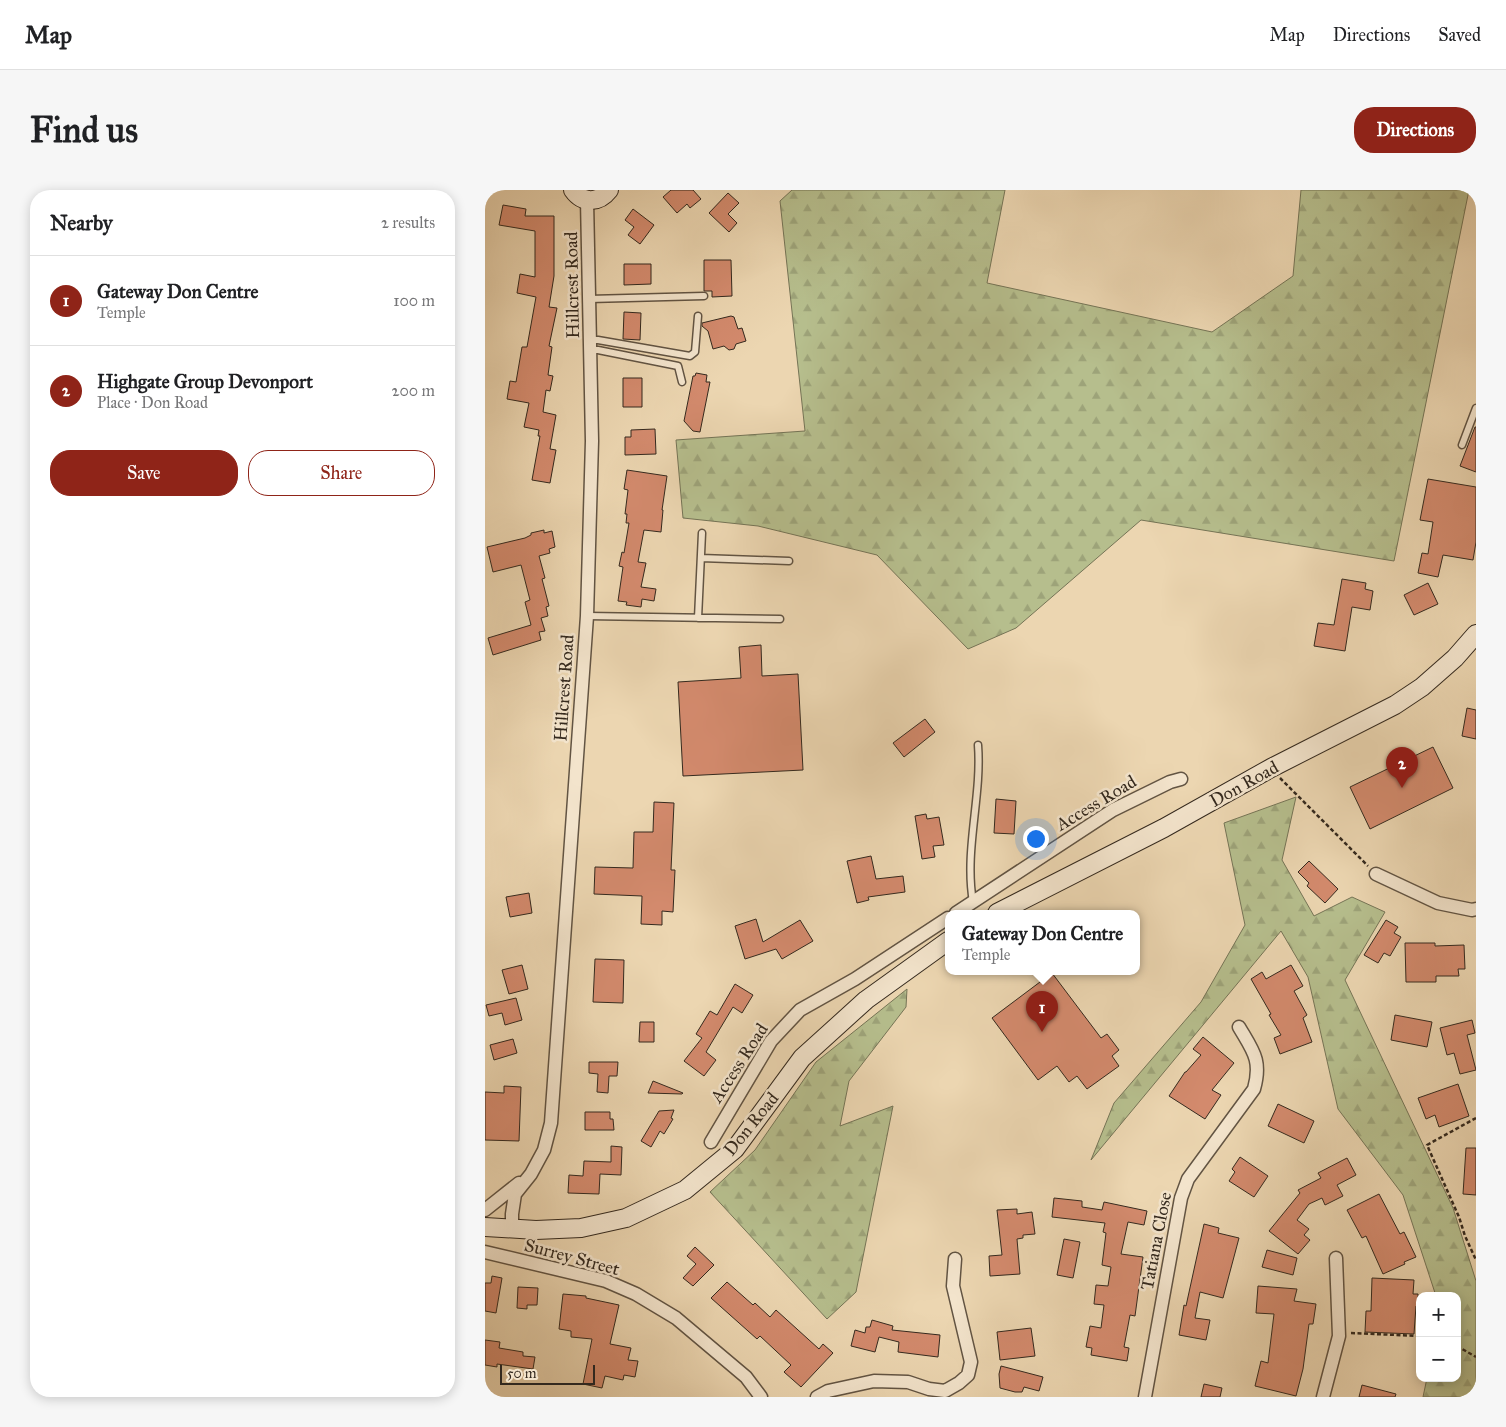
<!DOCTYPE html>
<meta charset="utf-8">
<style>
body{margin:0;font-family:"IM FELL Great Primer",serif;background:#f6f6f6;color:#202124}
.controls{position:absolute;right:15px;bottom:15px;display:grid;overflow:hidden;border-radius:10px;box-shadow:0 2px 12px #0003}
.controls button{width:45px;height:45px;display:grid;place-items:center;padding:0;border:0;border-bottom:1px solid #e0e0e0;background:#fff;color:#202124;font:25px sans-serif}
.scale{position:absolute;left:15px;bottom:12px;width:95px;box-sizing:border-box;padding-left:5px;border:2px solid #34291e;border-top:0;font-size:14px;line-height:18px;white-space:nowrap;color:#34291e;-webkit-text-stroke:4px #f3e4cc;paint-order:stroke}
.you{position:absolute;left:550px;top:648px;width:18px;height:18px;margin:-12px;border:4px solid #fff;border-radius:50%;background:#1a73e8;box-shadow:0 0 0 8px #1a73e833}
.badge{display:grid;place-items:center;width:32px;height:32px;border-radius:50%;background:#8f2418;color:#fff;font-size:16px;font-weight:700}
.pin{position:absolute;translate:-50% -41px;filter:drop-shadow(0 1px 2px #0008)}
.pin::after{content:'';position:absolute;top:26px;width:18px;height:15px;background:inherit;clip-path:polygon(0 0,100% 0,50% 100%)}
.popup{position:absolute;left:460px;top:720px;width:195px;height:65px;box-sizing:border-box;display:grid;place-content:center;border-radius:10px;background:#fff;filter:drop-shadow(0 1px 4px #0005);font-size:16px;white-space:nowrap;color:#757577}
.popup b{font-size:19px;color:#202124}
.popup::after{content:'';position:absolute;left:50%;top:100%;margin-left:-10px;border:10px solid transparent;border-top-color:#fff}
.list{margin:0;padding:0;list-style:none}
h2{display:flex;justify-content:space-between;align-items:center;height:65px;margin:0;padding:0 20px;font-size:21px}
h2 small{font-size:16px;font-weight:400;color:#757577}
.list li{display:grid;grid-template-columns:32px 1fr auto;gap:15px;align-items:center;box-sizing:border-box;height:90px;padding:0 20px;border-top:1px solid #e0e0e0}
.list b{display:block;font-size:19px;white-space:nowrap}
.list p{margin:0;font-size:16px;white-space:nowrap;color:#757577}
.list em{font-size:16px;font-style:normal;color:#757577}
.actions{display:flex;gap:10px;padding:15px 20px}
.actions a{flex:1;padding:11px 0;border:1px solid #8f2418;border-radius:20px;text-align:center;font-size:18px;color:#8f2418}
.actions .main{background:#8f2418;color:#fff}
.map{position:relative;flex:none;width:991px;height:1207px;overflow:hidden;border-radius:20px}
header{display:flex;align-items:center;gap:30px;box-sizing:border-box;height:70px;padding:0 25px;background:#fff;border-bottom:1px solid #e0e0e0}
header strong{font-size:24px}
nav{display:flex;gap:28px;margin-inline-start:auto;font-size:18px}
.intro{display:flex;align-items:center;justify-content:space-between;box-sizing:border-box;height:120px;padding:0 30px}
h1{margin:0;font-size:35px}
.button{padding:12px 22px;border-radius:20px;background:#8f2418;color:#fff;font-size:18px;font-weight:700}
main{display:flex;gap:30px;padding:0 30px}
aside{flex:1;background:#fff;border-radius:20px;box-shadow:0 2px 12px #0003}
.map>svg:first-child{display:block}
.forest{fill:url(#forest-firs);stroke:#757456}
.building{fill:#d38a6d;stroke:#34291e}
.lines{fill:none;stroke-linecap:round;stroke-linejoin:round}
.lane-casing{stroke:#625443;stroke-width:9}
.street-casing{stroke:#625443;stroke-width:15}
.secondary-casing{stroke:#34291e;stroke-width:20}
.path{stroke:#34291e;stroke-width:2.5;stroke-dasharray:4 2.5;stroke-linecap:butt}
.lane{stroke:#f3e4cc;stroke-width:6}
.street{stroke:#f3e4cc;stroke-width:12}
.secondary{stroke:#f3e4cc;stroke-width:18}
.labels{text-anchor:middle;stroke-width:5;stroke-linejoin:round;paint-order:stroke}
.street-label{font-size:18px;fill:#34291e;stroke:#f3e4cc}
</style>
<header>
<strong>Map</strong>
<nav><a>Map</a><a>Directions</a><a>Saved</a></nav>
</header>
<div class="intro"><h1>Find us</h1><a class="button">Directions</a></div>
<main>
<aside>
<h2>Nearby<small>2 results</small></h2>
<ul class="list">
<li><span class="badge">1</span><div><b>Gateway Don Centre</b><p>Temple</p></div><em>100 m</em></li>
<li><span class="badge">2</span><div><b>Highgate Group Devonport</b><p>Place · Don Road</p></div><em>200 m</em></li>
</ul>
<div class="actions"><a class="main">Save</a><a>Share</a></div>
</aside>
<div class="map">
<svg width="991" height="1207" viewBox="0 0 991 1207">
<defs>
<pattern id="forest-firs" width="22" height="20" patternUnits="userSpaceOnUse" patternTransform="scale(1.25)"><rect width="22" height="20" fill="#b6be8d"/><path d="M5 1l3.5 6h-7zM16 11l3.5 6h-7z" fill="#9da379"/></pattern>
</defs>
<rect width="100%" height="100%" fill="#ecd6b1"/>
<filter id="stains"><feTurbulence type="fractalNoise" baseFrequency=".004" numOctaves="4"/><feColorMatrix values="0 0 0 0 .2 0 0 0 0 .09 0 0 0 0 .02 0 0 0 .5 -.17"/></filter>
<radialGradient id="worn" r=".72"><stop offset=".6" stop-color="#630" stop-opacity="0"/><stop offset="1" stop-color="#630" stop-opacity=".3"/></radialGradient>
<path class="forest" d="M307,0H520L502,93L727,142L808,86L816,0H984L909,371L656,330L531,438L483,459L392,365L273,336L198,328L191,250L320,241L295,11Z
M811,607L797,670L829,726L867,707L900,722L860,790L968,1018L991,1091V1207H938L942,1188H972V1106H951L918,1005L853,919L823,787L796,741L606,970L629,913L716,812L760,735L739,633Z
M422,799L421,817L364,891L355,936L408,916L371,1102L342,1129L225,1002L270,960L331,872Z"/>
<path class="building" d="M186,0H208L216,9L205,18L202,14L192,23L178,7Z
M243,3L254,13L243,24L252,33L244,42L224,23Z
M18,15L41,19L40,26H69V86L64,117L72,118L64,156L67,157L63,185L68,186L65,201L61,200L58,222L71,225L65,259L71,260L65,293L47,290L55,246H53L54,240L39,237L44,213L22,209L25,191L31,192L37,157H42L51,107L32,103L35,84L50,87V41L14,35Z
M148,19L169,35L155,54L143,45L149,37L140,30Z
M219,70H246L247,106L227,107V101H219Z
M139,74H166V94L139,95Z
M139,122L156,123L155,150L138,149Z
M246,126L249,127L253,139L257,138L261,151L251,154L249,159L244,160L239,156L228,159L223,141L217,136V133Z
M211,183L222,185L221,192H225L215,242L208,241L199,231L208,186H210Z
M138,188H157V217H138Z
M990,237H991V282L975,276Z
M170,239L171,264L140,265V247H146V240Z
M142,280L182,286L177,320H178L176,342L159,340L153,372L161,373L156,397L171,399L169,411L157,409L156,417L141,415L142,412L133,411L138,377L134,376L137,362L139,363L144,333H141L142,324H140L143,300L139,299Z
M943,289L991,297V352L988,370L958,365L953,387L933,383L937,363L943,364L948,332L935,330Z
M59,340V343L67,341L70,357L64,359L65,363L54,366L60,388L57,389L64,416L61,417L63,426L56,428L60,441L54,442L56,450L8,465L3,448L46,435L40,412L45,410L36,375L8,382L2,357L40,348L46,345V343Z
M857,389L881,393L880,399L888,401L885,420L867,417L860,461L829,456L833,433L849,435Z
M943,393L953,414L929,425L919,405Z
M276,455L277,486L313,484L318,580L198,586L193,492L256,488L254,457Z
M982,518L991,520V549L977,546Z
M440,529L450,542L419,567L408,553Z
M948,557L968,598L885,639L865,597Z
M511,609L531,611L529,644L509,643Z
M169,612L189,613L186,680H190L188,722L177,721V735L156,734L157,706L109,704L110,677L148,678L149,642H168Z
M441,624L442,629L454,627L459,655L448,656L450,667L437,669L430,626Z
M386,666L391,689L418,686L420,702L383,707L384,710L372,713L362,671Z
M824,671L853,699L840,713L822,696L824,693L813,682Z
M44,703L47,723L25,727L21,707Z
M271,729L278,752L315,730L328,751L297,769L291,759L260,769L250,736Z
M901,730L913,737L909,743L916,747L905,766L899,763L893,773L879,765Z
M920,753H950V756L979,755L980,779H973L974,786H951V792H921Z
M110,769L139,770L138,813L108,812Z
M37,775L43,799L24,804L17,780Z
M806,775L818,796L809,801L822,825L818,828L827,852L795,864L789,848L796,845L784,825L786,824L766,789L777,782L781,789Z
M567,783L616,848L622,844L634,860L627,866L634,876L602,899L592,886L584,892L572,876L553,890L507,828Z
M250,794L268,805L257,823L248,817L221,862L231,870L219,886L199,871L217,848L211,844L225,821L232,825Z
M31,808L37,830L20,835L17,823L4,826L1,815Z
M910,825L947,832L942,857L906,850Z
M987,830L990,843L982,845L991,880L975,884L969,863L962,865L955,838Z
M155,832H169V852H154Z
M718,847L749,873L727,900L736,905L720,929L684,906L700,882H701L716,865L708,859Z
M28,849L32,863L9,870L5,855Z
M104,872H133L132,886H124L123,903L112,902L113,884L104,883Z
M168,891L198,903L197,904L163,903Z
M973,894L984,926L954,937L950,925L941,929L933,908Z
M19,896L36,897L34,951L0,950V902L19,903Z
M793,914L829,931L819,953L783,936Z
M189,920L186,928L188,929L179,944L175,941L166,957L156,951L174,921Z
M100,922H125V929H128L129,940H100Z
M126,956L137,957L136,985L115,984L114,1004L83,1003L84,985L98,986L99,971L126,972Z
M981,958H991V1005L978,1004Z
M755,967L783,986L769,1007L744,991L750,982L747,979Z
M862,968L871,985L852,995L858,1006L840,1015L837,1008L824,1014L812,1030L824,1039L819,1045L825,1050L813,1064L784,1041L815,1003L813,1000L836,988L833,983Z
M894,1004L915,1044L919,1042L931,1067L919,1072L920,1074L898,1084L881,1046L877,1048L862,1020Z
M569,1008L597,1011V1017L617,1020L619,1012L662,1021L659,1035L643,1032L636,1064L658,1067L650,1126L645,1125L639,1157L644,1158L642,1171L606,1165L607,1158L601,1157L605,1136L616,1138L619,1115L609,1114L611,1095L623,1096L626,1077L617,1075L621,1043L618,1042L620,1033L567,1027Z
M532,1019V1024L547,1022L550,1044L538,1045V1048L532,1049L535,1084L505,1086L504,1066L517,1065L512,1020Z
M719,1034L734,1038L733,1043L754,1048L738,1108L715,1102L710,1128L725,1130L721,1150L694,1145L699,1115L701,1116Z
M579,1049L595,1052L588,1088L572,1085Z
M210,1057L229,1075L208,1096L198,1088L211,1074L202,1066Z
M782,1060L812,1068L808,1085L777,1077Z
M7,1086L17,1088L11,1123L0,1121V1093H6Z
M887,1088L929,1090L928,1104H933V1116H931L929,1144L880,1142L881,1121H886Z
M242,1092L268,1115L270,1113L285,1127L291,1120L334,1159L338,1154L348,1163L316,1197L299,1182L306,1175L275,1146L272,1149L226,1108Z
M773,1096L812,1099L809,1111L831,1114L828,1134H824L818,1179L811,1206L770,1196L776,1171L783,1173L789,1124L771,1123Z
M33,1097L53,1098L52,1115H42V1119L32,1118Z
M78,1104L101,1106V1108L134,1115L125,1154L146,1158L143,1170L153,1171L150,1187L139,1185L138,1190L120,1186L117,1198L98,1194L107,1149L86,1147V1141L74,1139Z
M387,1130L408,1136L407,1140L455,1145L453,1167L413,1162L414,1152L394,1147L390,1162L366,1156L370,1140L380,1143L381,1137H385Z
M546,1138L550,1166L515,1170L512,1142Z
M0,1150L15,1152L14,1158L38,1162V1166L50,1167L48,1179L12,1174V1177L0,1175Z
M516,1176L558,1187L554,1201L539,1197L537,1202H530L515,1198L514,1184Z
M719,1194L737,1198L735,1207H716Z
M877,1195L911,1204L910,1207H874Z"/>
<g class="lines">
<g class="lane-casing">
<path id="lane" d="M104,109L219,106
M105,150H113L205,166L210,162L213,126
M105,160H113L193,176L197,192
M977,255L991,218
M216,368L304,371
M102,426L295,429
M213,428L217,343
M488,712C479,660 497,607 493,555"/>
</g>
<g class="street-casing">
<path id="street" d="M891,684L953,713L987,720L991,719
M471,723L628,620L685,592L696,589
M226,952L286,851L315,820L370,789L463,728
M0,1020L34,993
M27,1038V1024L30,1004L46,984L59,960L66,933L102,426L107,251L102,10
M0,1062L121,1091L151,1104L191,1128L261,1187L276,1207
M332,1207L343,1201L389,1191L423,1192L444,1199L460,1201L474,1193L483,1185L486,1172L468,1096L470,1069
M660,1207L696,1008L703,989L769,899C777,870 768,861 754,837
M838,1207L854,1146L851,1068"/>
</g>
<g class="secondary-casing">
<path id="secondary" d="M88,0C98,14 114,13 124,0
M512,723L679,638L786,578L910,515L937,497L970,468L991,444
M0,1037L51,1040L96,1038L141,1028L200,1000L250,959L317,868L381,810L463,751"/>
</g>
<path class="path" d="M795,588L883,676
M991,928L942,955L974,1027L980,1046L991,1070
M866,1143L935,1146
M972,1156L991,1167"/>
<use href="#lane" class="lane"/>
<use href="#street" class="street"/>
<use href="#secondary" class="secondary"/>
</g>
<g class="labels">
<g class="street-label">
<text transform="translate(87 95) rotate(-91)" y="6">Hillcrest Road</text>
<text transform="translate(79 498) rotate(-86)" y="6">Hillcrest Road</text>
<text transform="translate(759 594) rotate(-29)" y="6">Don Road</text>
<text transform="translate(611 613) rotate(-31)" y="6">Access Road</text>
<text transform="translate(254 873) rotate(-57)" y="6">Access Road</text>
<text transform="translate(266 934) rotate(-51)" y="6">Don Road</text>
<text transform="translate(671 1051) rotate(-79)" y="6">Tatiana Close</text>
<text transform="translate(87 1067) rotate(15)" y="6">Surrey Street</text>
</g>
</g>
<rect width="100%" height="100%" filter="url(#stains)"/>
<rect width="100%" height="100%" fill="url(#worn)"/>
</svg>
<div class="controls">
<button>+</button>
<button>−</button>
</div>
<div class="scale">50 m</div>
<div class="you"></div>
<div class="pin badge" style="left:557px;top:842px">1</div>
<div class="popup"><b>Gateway Don Centre</b>Temple</div>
<div class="pin badge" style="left:917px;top:598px">2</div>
</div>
</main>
